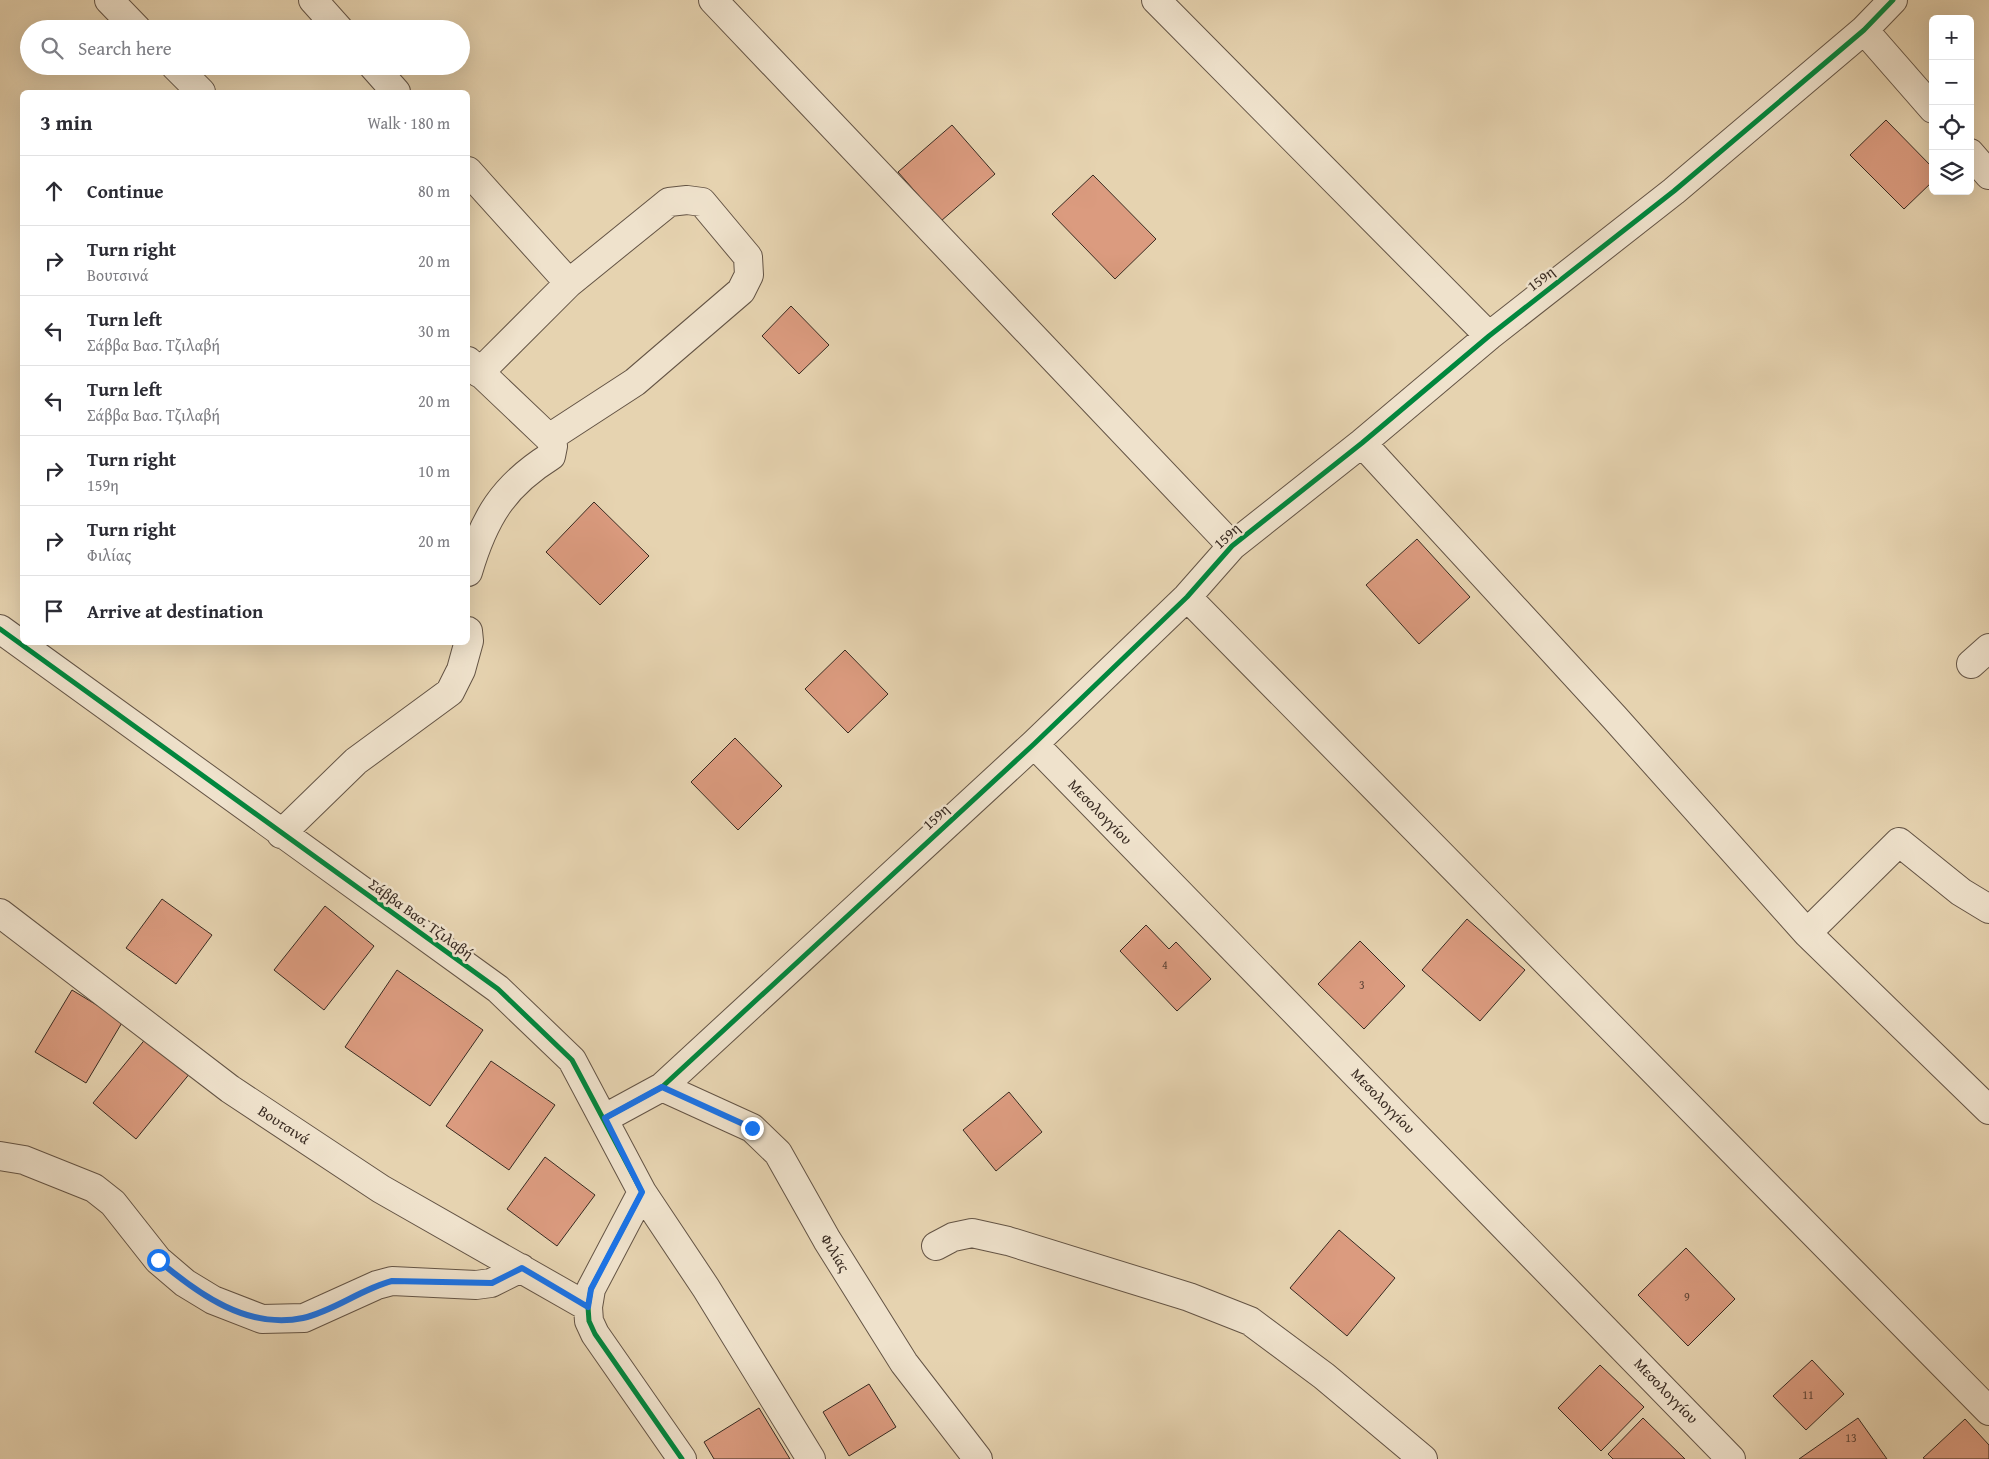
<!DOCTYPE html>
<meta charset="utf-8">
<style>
body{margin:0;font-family:"Gentium Book Plus",serif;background:#f7f7f7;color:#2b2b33}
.controls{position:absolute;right:15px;top:15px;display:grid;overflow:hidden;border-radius:8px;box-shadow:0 5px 20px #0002}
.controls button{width:45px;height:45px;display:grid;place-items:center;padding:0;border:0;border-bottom:1px solid #e1e1e2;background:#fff;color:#2b2b33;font:25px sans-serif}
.stop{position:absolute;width:15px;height:15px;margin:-11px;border:4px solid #1a73e8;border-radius:50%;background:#fff}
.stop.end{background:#1a73e8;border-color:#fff;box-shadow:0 1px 5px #0008}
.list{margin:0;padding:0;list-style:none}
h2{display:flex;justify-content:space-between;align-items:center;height:65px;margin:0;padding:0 20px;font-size:21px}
h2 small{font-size:16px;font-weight:400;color:#7c7c81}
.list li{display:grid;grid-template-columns:32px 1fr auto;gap:15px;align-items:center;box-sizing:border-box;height:70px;padding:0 20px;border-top:1px solid #e1e1e2}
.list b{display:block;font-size:19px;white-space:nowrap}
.list p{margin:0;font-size:16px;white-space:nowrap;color:#7c7c81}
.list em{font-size:16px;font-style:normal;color:#7c7c81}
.icon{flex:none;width:28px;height:28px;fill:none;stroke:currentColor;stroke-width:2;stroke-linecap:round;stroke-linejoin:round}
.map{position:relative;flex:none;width:1989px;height:1459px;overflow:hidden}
.search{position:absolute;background:#fff;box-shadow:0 5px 20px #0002;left:20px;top:20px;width:450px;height:55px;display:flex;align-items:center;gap:12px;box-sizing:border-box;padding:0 18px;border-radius:28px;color:#7c7c81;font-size:19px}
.panel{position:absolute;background:#fff;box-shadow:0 5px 20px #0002;left:20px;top:90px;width:450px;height:555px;border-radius:8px}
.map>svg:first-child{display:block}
.building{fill:#db9b7f;stroke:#382a21}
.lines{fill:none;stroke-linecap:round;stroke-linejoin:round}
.minor-casing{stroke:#645445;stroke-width:30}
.minor{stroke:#efe2cc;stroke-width:28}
.cycleway-casing{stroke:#efe2cc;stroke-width:8}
.cycleway{stroke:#00873e;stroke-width:5}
.route{stroke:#1a73e8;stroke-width:6}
.labels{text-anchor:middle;stroke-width:5;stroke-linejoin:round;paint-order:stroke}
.number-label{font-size:12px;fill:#614638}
.street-label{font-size:15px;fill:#382a21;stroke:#efe2cc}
</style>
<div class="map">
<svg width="1989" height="1459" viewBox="0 0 1989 1459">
<rect width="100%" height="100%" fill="#e6d3b0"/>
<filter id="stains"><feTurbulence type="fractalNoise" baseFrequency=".004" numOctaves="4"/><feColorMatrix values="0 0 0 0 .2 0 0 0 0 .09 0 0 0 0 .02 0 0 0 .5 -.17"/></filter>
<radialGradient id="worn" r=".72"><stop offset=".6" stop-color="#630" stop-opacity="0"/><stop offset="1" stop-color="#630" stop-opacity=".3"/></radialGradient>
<path class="building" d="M1886,120L1933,168V181L1904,209L1850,155Z
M952,125L995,174L941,221L898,172Z
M1093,175L1156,239L1115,279L1052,214Z
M791,306L829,345L799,374L762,336Z
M594,502L649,556L600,605L546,552Z
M1417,539L1470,597L1419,644L1366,585Z
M845,650L888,694L848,733L805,689Z
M735,738L782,786L738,830L691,782Z
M162,899L212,935L176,984L126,948Z
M325,906L374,946L324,1010L274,970Z
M1467,919L1525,970L1480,1021L1422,970Z
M1146,925L1169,949L1176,942L1211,979L1177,1011L1120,951Z
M1360,941L1405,986L1364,1029L1318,984Z
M397,970L483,1030L430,1106L345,1047Z
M72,990L123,1021L86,1083L35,1052Z
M147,1037L191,1072L136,1139L93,1103Z
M491,1061L555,1105L509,1170L446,1126Z
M1009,1092L1042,1132L996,1171L963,1130Z
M545,1157L595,1195L557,1246L507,1209Z
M1339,1230L1395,1278L1347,1336L1290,1288Z
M1686,1248L1735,1299L1688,1346L1638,1295Z
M1812,1360L1844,1394L1806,1430L1773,1396Z
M1600,1365L1644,1407L1601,1451L1558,1408Z
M869,1384L896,1427L849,1456L823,1412Z
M759,1408L790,1459H714L704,1442Z
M1643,1418L1685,1459H1613L1608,1454Z
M1858,1418L1887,1459H1799Z
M1965,1419L1989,1445V1459H1925L1923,1458Z"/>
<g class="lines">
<g class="minor-casing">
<path id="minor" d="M109,0L137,29
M313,0L339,29
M713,0L1232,546
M1156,0L1489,336
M1864,30L1933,109
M175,66L201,92
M373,66L396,92
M1970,153L1989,175
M468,171L569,283
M468,361L549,438L553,446L551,456C503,486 484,518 468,572
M479,373L569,283L669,202L687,200L702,202L748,257L749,275L741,291L635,382L549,438
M1362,443L1614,717L1807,933L1989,1110
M1187,597L1989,1411
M0,629L498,989L572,1060L642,1192L591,1289L588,1307L589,1321L595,1334L682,1459
M1971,664L1989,648
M1034,744L1731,1459
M281,834L356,761L450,692L461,670L469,641L468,631
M0,913L230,1089L381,1189L588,1307
M1807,933L1899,842L1961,892L1989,909
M662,1087L752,1128L778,1153L827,1240L904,1363L978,1459
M605,1118L662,1087L1034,744L1187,597L1232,546L1362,443L1489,336L1674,191L1864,30L1893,0
M0,1156L24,1160L94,1188L113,1203L158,1260L185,1283L213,1300L262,1319L304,1318L377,1285L392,1281L476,1285L491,1283L521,1268
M642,1192L706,1288L811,1459
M936,1246L953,1237L972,1233L1008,1241L1189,1297L1250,1321L1324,1376L1423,1459"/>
</g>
<use href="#minor" class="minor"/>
<g class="cycleway-casing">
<path id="cycleway" d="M0,629L498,989L572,1060L642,1192L591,1289L588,1307L589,1321L595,1334L682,1459
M605,1118L662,1087L1034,744L1187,597L1232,546L1362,443L1489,336L1674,191L1864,30L1893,0"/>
</g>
<use href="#cycleway" class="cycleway"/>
</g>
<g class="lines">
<path class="route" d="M158,1260C198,1294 248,1330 303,1318C334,1311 361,1289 392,1281L492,1283L522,1268L588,1307L591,1289L642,1192L605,1118L662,1087L752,1128"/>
</g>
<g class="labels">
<g class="number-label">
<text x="1165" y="969">4</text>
<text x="1362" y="989">3</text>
<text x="1687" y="1301">9</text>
<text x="1808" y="1399">11</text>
<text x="1851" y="1442">13</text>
</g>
<g class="street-label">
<text transform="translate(1541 279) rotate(-38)" y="5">159η</text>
<text transform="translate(1227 536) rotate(-43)" y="5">159η</text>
<text transform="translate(1100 812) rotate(46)" y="5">Μεσολογγίου</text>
<text transform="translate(936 817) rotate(-43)" y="5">159η</text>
<text transform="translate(421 919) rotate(36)" y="5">Σάββα Βασ. Τζιλαβή</text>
<text transform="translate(1383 1101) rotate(46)" y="5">Μεσολογγίου</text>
<text transform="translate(284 1125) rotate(33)" y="5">Βουτσινά</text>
<text transform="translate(835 1253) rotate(59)" y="5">Φιλίας</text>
<text transform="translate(1666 1391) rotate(46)" y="5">Μεσολογγίου</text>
</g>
</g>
<rect width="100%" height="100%" filter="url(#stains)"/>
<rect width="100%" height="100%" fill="url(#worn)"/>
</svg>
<div class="controls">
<button>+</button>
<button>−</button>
<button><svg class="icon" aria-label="locate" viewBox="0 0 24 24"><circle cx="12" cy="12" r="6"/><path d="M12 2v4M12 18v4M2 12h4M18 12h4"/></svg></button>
<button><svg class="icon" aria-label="layers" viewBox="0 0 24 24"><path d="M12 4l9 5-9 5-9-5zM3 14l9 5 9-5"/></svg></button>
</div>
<div class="stop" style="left:158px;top:1260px"></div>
<div class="stop end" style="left:752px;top:1128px"></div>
<div class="search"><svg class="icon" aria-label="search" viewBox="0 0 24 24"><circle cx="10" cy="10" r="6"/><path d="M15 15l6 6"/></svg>Search here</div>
<section class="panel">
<h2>3 min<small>Walk · 180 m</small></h2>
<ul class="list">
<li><svg class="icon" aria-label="ahead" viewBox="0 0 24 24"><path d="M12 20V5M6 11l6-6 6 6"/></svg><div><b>Continue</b></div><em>80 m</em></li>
<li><svg class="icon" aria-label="right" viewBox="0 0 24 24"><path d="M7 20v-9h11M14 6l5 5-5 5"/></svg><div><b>Turn right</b><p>Βουτσινά</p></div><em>20 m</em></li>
<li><svg class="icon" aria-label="left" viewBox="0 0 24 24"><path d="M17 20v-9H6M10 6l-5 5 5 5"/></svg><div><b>Turn left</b><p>Σάββα Βασ. Τζιλαβή</p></div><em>30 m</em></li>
<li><svg class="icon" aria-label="left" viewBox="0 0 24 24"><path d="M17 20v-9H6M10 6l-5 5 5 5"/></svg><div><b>Turn left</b><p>Σάββα Βασ. Τζιλαβή</p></div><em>20 m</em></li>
<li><svg class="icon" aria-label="right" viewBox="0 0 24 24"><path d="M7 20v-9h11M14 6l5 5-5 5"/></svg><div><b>Turn right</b><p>159η</p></div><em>10 m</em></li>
<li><svg class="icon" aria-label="right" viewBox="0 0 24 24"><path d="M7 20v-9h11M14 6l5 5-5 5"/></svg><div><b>Turn right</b><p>Φιλίας</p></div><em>20 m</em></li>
<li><svg class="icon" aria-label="arrive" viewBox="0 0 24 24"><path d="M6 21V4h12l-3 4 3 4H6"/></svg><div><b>Arrive at destination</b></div></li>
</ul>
</section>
</div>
